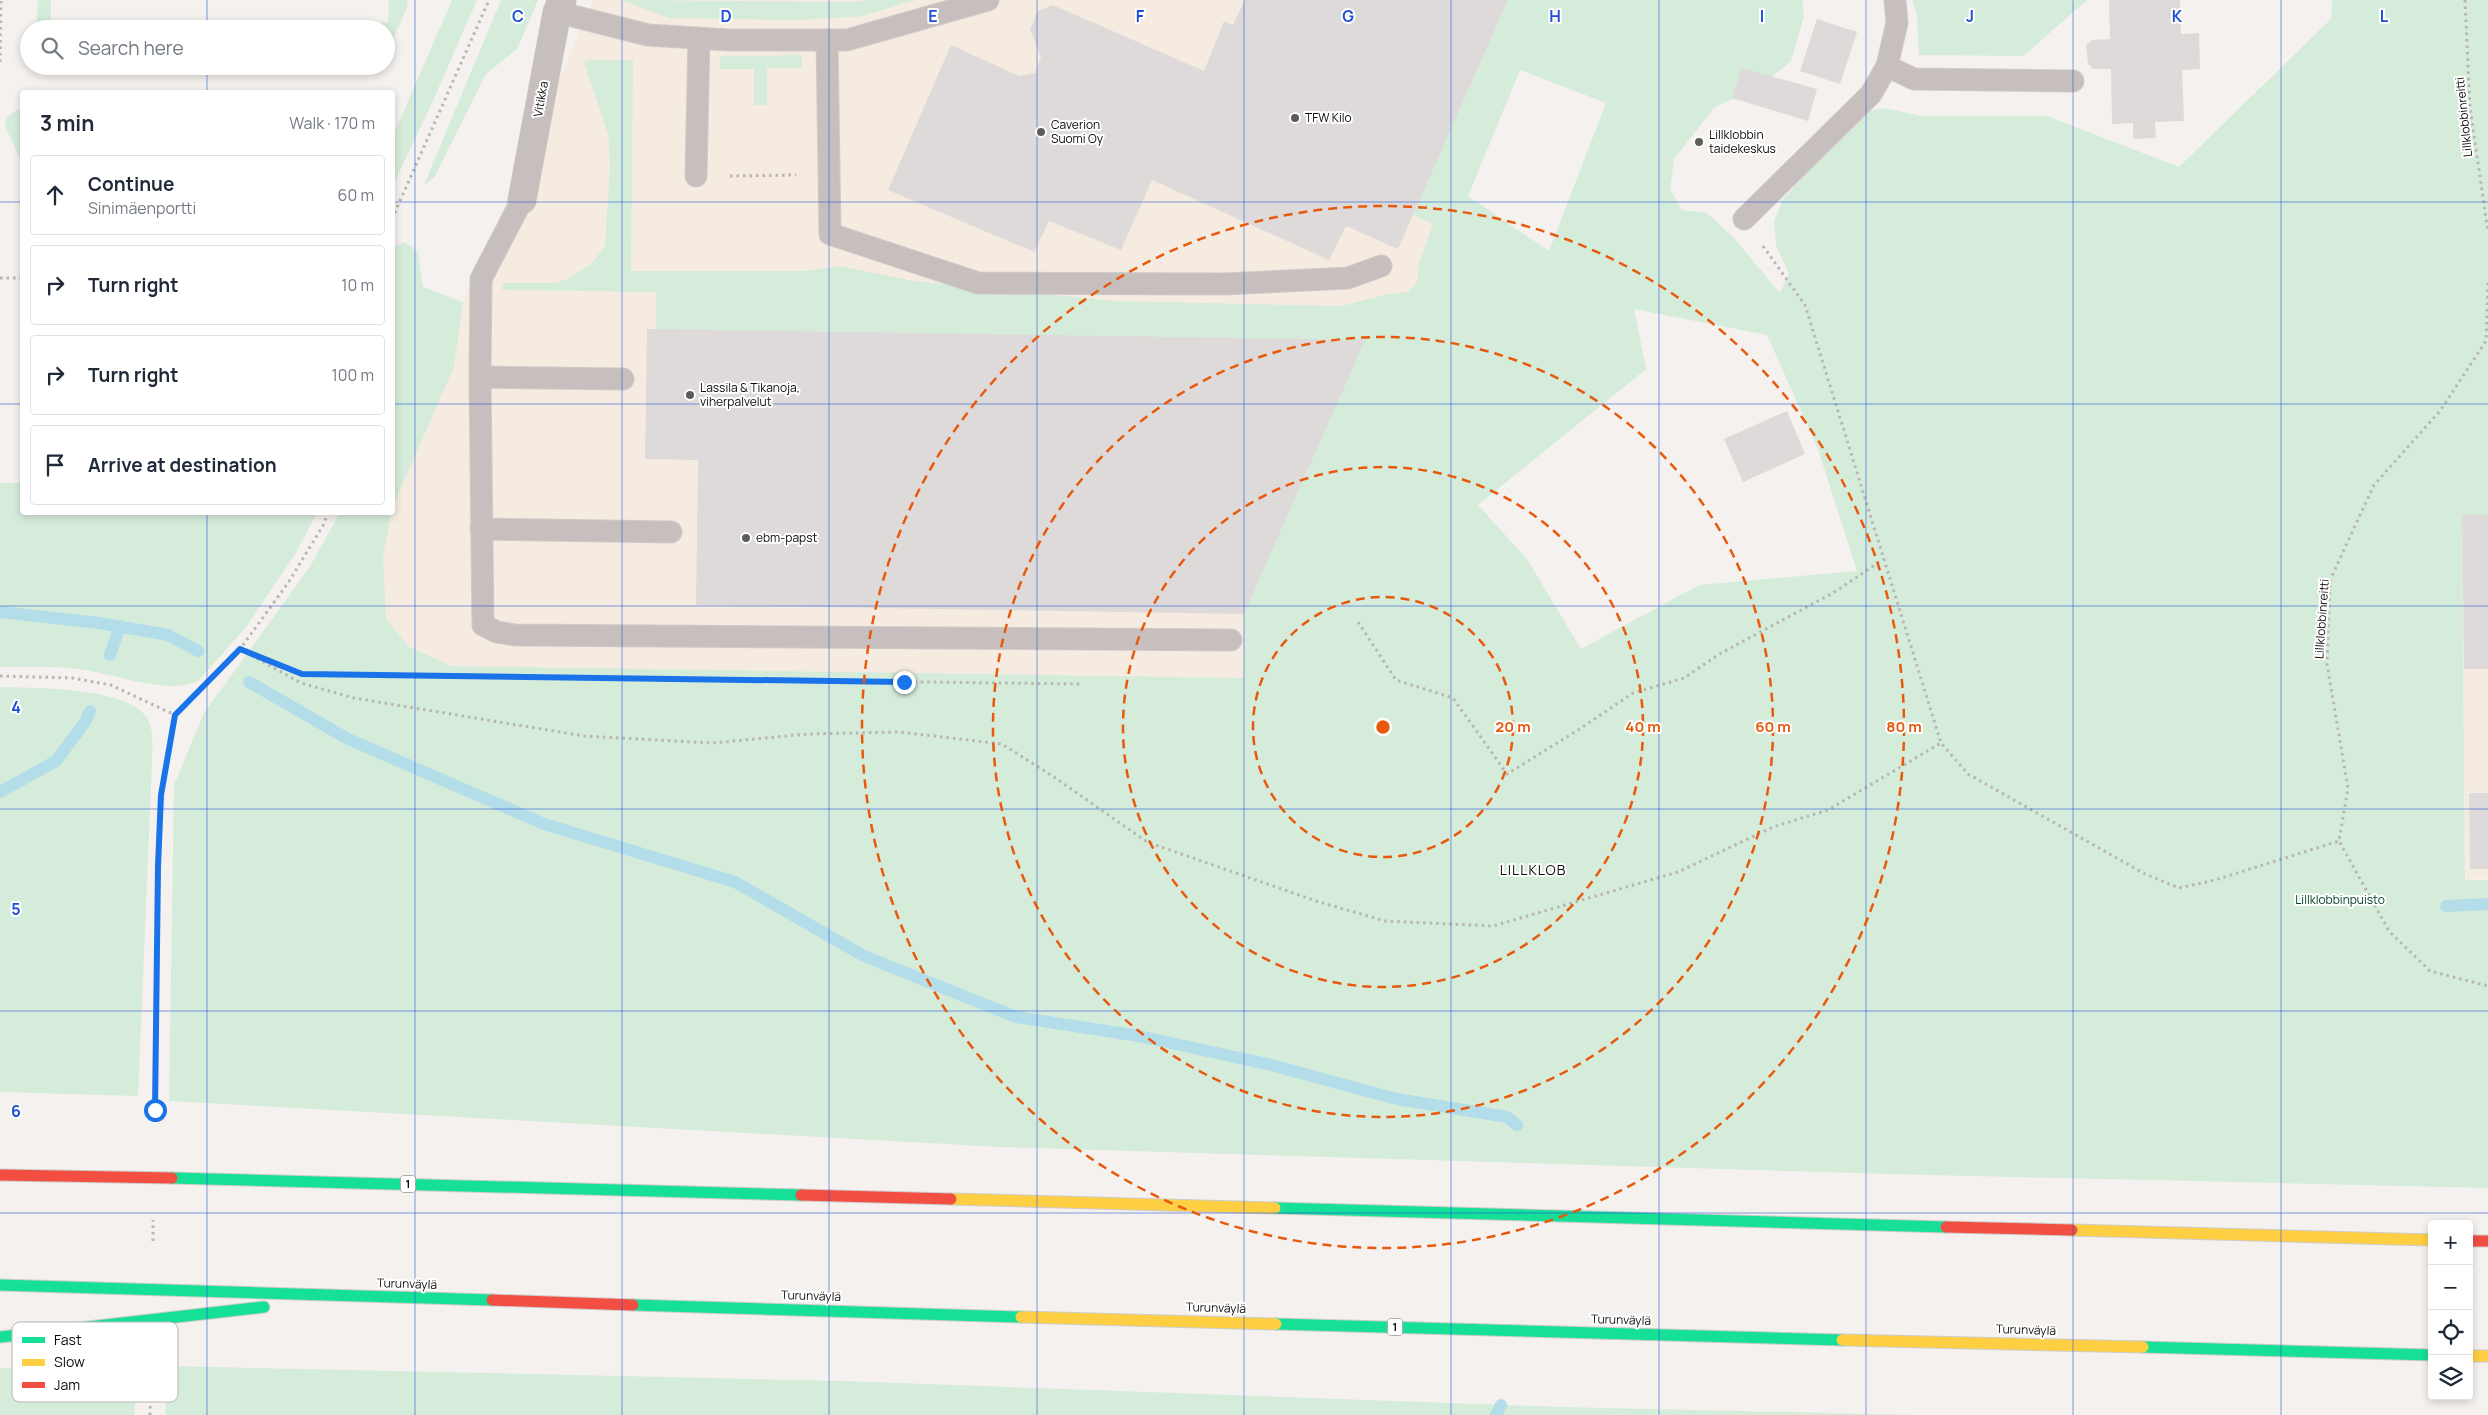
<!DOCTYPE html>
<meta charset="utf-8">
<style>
body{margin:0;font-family:Manrope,sans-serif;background:#f2f2f3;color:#1f2937}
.controls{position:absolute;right:15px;bottom:15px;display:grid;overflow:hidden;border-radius:5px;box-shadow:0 2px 8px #0003}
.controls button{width:45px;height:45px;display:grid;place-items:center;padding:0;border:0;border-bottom:1px solid #e0e1e3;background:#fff;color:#1f2937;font:25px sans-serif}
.stop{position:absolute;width:15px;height:15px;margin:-11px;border:4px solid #1a73e8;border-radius:50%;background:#fff}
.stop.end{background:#1a73e8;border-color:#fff;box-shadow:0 1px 5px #0008}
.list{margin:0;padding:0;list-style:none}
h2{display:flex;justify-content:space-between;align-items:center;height:65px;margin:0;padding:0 20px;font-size:21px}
h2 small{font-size:16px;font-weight:400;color:#747a83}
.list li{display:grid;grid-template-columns:32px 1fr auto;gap:15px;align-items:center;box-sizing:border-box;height:80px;margin:0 10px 10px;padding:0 10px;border:1px solid #e0e1e3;border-radius:5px}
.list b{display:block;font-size:19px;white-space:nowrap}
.list p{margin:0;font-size:16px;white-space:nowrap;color:#747a83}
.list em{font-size:16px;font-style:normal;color:#747a83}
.icon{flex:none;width:28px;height:28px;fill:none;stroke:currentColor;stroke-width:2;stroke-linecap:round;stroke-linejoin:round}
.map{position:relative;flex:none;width:2488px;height:1415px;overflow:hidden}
.search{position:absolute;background:#fff;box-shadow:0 2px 8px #0003;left:20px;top:20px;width:375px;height:55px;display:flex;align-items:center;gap:12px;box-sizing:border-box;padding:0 18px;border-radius:28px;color:#747a83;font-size:19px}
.panel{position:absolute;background:#fff;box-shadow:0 2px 8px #0003;left:20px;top:90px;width:375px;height:425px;border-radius:5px}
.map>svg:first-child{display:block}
.industrial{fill:#f5ebe0}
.green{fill:#d6ecdb;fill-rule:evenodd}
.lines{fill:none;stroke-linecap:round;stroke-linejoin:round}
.stream{stroke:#b3dde8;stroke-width:12}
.building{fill:#dddad9}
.lane-casing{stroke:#ceccca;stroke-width:23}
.street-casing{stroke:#ceccca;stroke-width:29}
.fast-casing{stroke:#ceccca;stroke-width:13}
.slow-casing{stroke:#ceccca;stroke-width:13}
.jam-casing{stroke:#ceccca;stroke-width:13}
.path{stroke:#b8b5b3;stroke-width:3;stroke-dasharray:2.5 4;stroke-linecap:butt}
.lane{stroke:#c7bfbe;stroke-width:21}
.street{stroke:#c7bfbe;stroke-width:28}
.fast{stroke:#16e098;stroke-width:11}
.slow{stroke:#ffcf43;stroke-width:11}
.jam{stroke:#f24e42;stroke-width:11}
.route{stroke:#1a73e8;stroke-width:6}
.grid{fill:none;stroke:#1d4ed8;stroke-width:1;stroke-opacity:0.55}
.ring{fill:none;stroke:#e8590c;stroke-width:2.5;stroke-dasharray:9 6}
.poi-dot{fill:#5d5c59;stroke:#fff;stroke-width:2}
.labels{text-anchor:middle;stroke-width:4;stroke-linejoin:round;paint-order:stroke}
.shield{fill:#fff;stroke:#555453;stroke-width:1}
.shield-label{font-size:11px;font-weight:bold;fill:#0c0b09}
.street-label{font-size:12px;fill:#0c0b09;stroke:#fff}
.poi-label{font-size:12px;fill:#0c0b09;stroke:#fff;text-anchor:start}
.park-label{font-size:12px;fill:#034226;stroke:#fff}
.neighbourhood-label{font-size:14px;letter-spacing:1px;fill:#0c0b09;stroke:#fff}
.key{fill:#fff;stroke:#b6b6b5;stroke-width:1}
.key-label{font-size:14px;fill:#0c0b09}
.grid-label{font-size:16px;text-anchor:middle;font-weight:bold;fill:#1d4ed8;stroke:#fff;stroke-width:4;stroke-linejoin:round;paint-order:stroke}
.centre{fill:#e8590c;stroke:#fff;stroke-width:2.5}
.ring-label{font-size:15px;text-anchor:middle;font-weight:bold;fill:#e8590c;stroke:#fff;stroke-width:4;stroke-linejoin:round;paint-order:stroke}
</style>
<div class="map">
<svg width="2488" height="1415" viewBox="0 0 2488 1415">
<rect width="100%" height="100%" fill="#f4f1ee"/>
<path class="industrial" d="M594,0H1548L1468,196L1438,258L1365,340L1244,614V678L297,664L366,513L392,512L393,455L463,302Z
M2462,515H2488V879H2466Z"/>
<path class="green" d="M38,0H51V20L388,23L389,0H407L408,5L386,56V29H36Z
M452,0H477L432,103L393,185V136Z
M501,0H538L517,49L486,74L434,178L424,185Z
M621,0L856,2L866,0H915L863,16L800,20L669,18Z
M1508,0H1802L1804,16L1791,61L1767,81L1714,108L1674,159L1670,189L1682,210L1707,213L1733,237L1780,293L1789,274L1776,245L1774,221L1783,199L1862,113L1884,108L1922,116H2047L2179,167L2331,19L2332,0H2488V515H2462L2465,880H2488V1188L1889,1174L1001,1147L169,1101L174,785L204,713L309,568L340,513H391L383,558L386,619L409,647L452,666L1244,678V614L656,329V292L502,290L503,283H553L568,279L592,263L605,246L610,165L608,134L584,63L588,60H633L631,271H806L839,266L914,281L1114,301L1342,306L1388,294L1408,292L1417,282L1419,263L1433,224L1413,215ZM1520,70L1606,103L1549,251L1468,196ZM1634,309L1767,335L1818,449L1857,571L1699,585L1581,649L1527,559L1478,505L1646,369Z
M1912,0H2087L2023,56L1919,55L1917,16Z
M802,55V68H767V105H754V69H720V56Z
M18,109H22V164L5,126L7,117Z
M405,242L418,252L423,287L463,302L454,367L393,506L392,248Z
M0,483H22V512L317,513L294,556L246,627L199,680C171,697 110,672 77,669C51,666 25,667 0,667Z
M0,687C35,688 119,687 144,714C155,726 152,746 152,762L138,1096L0,1092Z
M168,1366L842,1381L1562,1407L1917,1415H165Z
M138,1367L134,1415H0V1368Z"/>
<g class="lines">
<path class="stream" d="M0,612L99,623L168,635L198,651
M110,655L120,626
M249,682L348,739L544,824L735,882L864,956L1016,1017L1139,1036L1271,1065L1397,1099L1507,1117L1517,1125
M0,792L56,761L85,722L90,711
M2446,906L2488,904
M1496,1415L1501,1405"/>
</g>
<path class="building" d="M1245,0H1508L1398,249L1346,226L1329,260L1152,180L1121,250L1049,221L1034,252L888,190L951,45L1019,76L1035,73L1041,58L1030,29L1038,11L1053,5L1204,71L1224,21L1233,25Z
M2109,0H2180L2181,34L2199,33L2200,69L2182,70L2184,121L2155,122L2156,138L2133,139V123L2112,124L2111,69H2093L2088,63L2086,45L2092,40L2110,39Z
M1817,19L1857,32L1840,84L1800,71Z
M1742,68L1817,89L1808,121L1732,98Z
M647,329H656L1365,340L1244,614L696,605L698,460L645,459Z
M1787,411L1805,454L1743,482L1724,439Z
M2462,515H2488V669H2464Z
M2469,793H2488V869H2470Z"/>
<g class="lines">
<g class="lane-casing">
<path id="lane" d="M557,12L648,35L729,40H847L988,0
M827,40L830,234L978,283L1224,284L1348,278L1381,266
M1887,66L1914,79L2073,81
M696,176L699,38
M522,200L481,279L480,377L483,625L497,632L515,635L1231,640
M1744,219L1871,94L1887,66L1897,23L1895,0
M480,377L623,379
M481,529L671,532"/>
</g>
<g class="street-casing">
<path id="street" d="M522,200L557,12L562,0"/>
</g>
<g class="fast-casing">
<path id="fast" d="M172,1178L801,1195
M1275,1208L1946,1227
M0,1285L492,1300
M633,1305L1021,1317
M1276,1324L1842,1340
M0,1337L264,1307
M2143,1347L2432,1355"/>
</g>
<g class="slow-casing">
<path id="slow" d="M951,1199L1275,1208
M2072,1230L2432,1240
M1021,1317L1276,1324
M1842,1340L2143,1347
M2469,1356H2488"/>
</g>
<g class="jam-casing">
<path id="jam" d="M0,1175L172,1178
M801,1195L951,1199
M1946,1227L2072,1230
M2469,1241H2488
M492,1300L633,1305"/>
</g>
<path class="path" d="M2465,0L2470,108L2488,232
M0,62L1,0
M730,176L796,175
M392,219L489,0
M1763,246L1805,305L1941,743L1968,774L2145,874L2179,888L2215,880L2339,841
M0,278H22
M2488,283L2486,341L2440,411L2374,485L2330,580L2327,664L2348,788L2339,841L2389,931L2430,971L2488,986
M1358,622L1396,680L1453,698L1507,774L1578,730L1633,693L1684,678L1721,653L1833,593L1884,559
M240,649L301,683L354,698L584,736L712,743L808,734L899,732L1002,744L1054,777L1147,842L1316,901L1385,921L1493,926L1678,872L1773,827L1828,810L1941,743
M255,655L302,674L1080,684
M0,676L72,678L111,685L175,715
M175,715L240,649L288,583L324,524L328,512
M155,1110L158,866L161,795L175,715
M153,1241V1220
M150,1415L151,1369"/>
<use href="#lane" class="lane"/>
<use href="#street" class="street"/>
<use href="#fast" class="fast"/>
<use href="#slow" class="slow"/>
<use href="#jam" class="jam"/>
</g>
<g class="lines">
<path class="route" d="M155,1110L158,866L161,795L175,715L240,649L302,674L904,682"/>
</g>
<path class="grid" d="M207,0V29M415,0V1415M622,0V1415M829,0V1415M1037,0V1415M1244,0V1415M1451,0V1415M1659,0V1415M1866,0V1415M2073,0V1415M2281,0V1415M207,66V92M0,202H22M392,202H2488M0,404H22M392,404H2488M207,512V1415M0,606H2488M0,809H2488M0,1011H2488M0,1213H2488"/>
<g class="ring">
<circle cx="1383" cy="727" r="130"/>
<circle cx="1383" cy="727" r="260"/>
<circle cx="1383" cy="727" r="390"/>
<circle cx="1383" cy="727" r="521"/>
</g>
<g class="poi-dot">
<circle cx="1295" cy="118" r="5"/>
<circle cx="1041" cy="132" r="5"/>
<circle cx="1699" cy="142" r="5"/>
<circle cx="690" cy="395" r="5"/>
<circle cx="746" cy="538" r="5"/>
</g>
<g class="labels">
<g class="shield">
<rect x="400.5" y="1175.5" width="15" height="17" rx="4"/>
<rect x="1387.5" y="1318.5" width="15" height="17" rx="4"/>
</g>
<g class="shield-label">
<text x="408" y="1188">1</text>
<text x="1395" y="1331">1</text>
</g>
<g class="street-label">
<text transform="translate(541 99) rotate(-80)" y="4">Vitikka</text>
<text transform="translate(2464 117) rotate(-96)" y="4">Lillklobbinreitti</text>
<text transform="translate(2322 619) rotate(-86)" y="4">Lillklobbinreitti</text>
<text transform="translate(407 1284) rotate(2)" y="4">Turunväylä</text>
<text transform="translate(811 1296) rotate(2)" y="4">Turunväylä</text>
<text transform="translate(1216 1308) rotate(2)" y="4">Turunväylä</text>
<text transform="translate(1621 1320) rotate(2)" y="4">Turunväylä</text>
<text transform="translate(2026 1330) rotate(2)" y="4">Turunväylä</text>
</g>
<g class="poi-label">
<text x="1305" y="122">TFW Kilo</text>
<text x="1051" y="129">Caverion<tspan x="1051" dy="14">Suomi Oy</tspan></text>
<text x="1709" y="139">Lillklobbin<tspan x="1709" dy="14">taidekeskus</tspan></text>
<text x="700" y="392">Lassila &amp; Tikanoja,<tspan x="700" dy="14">viherpalvelut</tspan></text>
<text x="756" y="542">ebm-papst</text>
</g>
<g class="park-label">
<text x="2340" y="904">Lillklobbinpuisto</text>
</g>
<g class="neighbourhood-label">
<text x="1533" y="875">LILLKLOB</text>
</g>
</g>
<rect x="12" y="1322" width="166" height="80" rx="8" class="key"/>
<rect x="22" y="1337" width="23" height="6" fill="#16e098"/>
<rect x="22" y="1359" width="23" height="7" fill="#ffcf43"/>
<rect x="22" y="1382" width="23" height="6" fill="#f24e42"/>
<g class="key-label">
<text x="54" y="1345">Fast</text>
<text x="54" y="1367">Slow</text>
<text x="54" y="1390">Jam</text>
</g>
<g class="grid-label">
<text x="518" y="22">C</text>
<text x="726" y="22">D</text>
<text x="933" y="22">E</text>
<text x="1140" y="22">F</text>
<text x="1348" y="22">G</text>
<text x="1555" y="22">H</text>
<text x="1762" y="22">I</text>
<text x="1970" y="22">J</text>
<text x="2177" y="22">K</text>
<text x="2384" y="22">L</text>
<text x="16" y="713">4</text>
<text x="16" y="915">5</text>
<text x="16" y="1117">6</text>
</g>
<circle cx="1383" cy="727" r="8" class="centre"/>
<g class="ring-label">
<text x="1513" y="732">20 m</text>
<text x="1643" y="732">40 m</text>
<text x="1773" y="732">60 m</text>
<text x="1904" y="732">80 m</text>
</g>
</svg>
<div class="controls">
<button>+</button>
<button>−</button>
<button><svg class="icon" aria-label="locate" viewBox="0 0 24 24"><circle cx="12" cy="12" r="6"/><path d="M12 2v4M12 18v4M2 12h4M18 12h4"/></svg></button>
<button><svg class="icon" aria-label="layers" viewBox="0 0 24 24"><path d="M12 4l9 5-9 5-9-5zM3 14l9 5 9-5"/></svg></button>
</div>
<div class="stop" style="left:155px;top:1110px"></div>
<div class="stop end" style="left:904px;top:682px"></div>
<div class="search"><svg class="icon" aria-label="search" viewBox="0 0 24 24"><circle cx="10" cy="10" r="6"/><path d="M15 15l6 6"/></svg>Search here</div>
<section class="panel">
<h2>3 min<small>Walk · 170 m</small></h2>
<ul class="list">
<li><svg class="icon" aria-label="ahead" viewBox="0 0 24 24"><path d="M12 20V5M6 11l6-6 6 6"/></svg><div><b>Continue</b><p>Sinimäenportti</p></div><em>60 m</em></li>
<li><svg class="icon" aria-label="right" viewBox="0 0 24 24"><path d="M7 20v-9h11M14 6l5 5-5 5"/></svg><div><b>Turn right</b></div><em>10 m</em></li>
<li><svg class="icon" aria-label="right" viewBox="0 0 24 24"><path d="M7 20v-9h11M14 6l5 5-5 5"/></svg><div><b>Turn right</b></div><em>100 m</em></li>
<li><svg class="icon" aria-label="arrive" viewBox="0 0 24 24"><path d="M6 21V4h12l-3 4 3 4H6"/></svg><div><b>Arrive at destination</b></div></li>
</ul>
</section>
</div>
